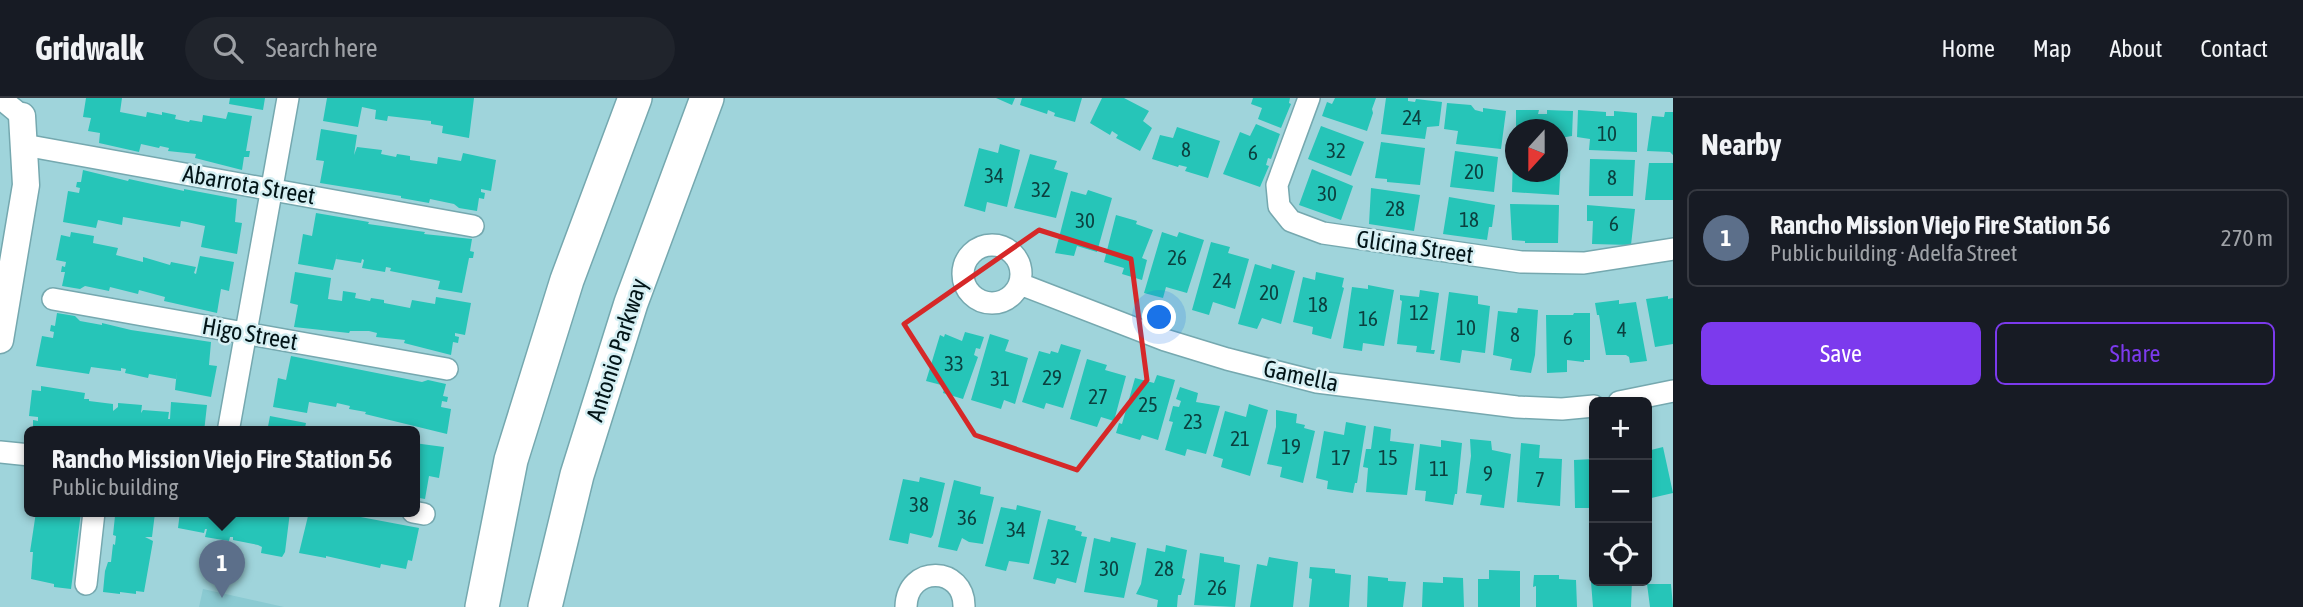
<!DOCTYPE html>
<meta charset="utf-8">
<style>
body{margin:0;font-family:"Asap Condensed",sans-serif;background:#20242c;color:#f1f3f6}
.controls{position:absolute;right:21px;bottom:21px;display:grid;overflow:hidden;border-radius:10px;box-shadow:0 4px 10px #0003}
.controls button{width:63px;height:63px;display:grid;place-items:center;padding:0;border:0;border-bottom:2px solid #363941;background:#171b24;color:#f1f3f6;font:35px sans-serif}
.compass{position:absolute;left:1505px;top:21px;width:63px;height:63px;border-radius:50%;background:#171b24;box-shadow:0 4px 10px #0003;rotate:201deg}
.you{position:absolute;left:1160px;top:220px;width:24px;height:24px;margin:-18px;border:5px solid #fff;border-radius:50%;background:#1a73e8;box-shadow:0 0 0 10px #1a73e833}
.badge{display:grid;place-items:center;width:46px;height:46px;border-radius:50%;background:#7c3aed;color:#fff;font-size:23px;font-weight:700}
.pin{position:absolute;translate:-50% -58px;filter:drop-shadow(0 2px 4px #0008)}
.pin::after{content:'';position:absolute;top:37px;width:24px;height:21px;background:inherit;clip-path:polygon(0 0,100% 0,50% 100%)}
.popup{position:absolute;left:24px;top:328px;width:396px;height:91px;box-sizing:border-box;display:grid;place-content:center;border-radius:10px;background:#171b24;filter:drop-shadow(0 2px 5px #0005);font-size:23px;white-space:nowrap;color:#9ea1a6}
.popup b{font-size:26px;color:#f1f3f6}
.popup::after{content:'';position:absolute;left:50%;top:100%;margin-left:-14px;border:14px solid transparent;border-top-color:#171b24}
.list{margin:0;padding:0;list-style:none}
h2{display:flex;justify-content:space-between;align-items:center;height:91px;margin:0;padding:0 28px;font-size:30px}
h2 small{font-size:23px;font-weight:400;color:#9ea1a6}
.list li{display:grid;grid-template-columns:46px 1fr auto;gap:21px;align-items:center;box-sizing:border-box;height:98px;margin:0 14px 14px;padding:0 14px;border:2px solid #363941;border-radius:10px}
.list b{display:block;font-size:26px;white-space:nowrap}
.list p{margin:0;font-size:23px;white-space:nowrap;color:#9ea1a6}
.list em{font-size:23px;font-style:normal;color:#9ea1a6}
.actions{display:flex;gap:14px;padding:21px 28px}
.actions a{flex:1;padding:16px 0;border:2px solid #7c3aed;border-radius:10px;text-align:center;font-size:24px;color:#7c3aed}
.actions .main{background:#7c3aed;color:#fff}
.icon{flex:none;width:38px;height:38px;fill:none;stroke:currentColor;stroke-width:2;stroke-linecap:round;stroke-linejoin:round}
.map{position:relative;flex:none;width:1673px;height:509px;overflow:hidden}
header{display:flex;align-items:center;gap:42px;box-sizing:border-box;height:98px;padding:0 35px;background:#171b24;border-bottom:2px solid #363941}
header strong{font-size:33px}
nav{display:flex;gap:38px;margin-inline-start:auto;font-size:24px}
.search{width:490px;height:63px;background:#20242c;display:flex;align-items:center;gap:18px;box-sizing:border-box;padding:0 24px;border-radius:38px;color:#9ea1a6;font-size:26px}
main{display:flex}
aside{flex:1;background:#171b24}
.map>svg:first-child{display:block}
.built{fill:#8bcad2}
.building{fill:#26c5b8}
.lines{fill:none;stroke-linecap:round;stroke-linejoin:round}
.minor-casing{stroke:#75a8af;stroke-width:24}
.tertiary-casing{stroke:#75a8af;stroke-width:29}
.primary-casing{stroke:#75a8af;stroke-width:36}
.minor{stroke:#fff;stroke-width:21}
.tertiary{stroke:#fff;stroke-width:26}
.primary{stroke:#fff;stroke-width:33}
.marked{fill:none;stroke:#d62828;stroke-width:5;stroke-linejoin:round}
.labels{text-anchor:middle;stroke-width:5;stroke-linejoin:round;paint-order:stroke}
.number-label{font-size:21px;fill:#0b403f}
.street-label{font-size:24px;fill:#021417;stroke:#d5eff3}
</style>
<header>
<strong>Gridwalk</strong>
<div class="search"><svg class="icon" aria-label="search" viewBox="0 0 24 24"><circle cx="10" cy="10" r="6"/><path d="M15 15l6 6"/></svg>Search here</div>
<nav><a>Home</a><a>Map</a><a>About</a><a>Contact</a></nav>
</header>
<main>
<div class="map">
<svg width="1673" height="509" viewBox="0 0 1673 509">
<rect width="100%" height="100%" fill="#9fd4db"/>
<path class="built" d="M203,491L284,509H199Z"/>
<path class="building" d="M86,0H122L120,14L146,19L147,14L162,17V14L176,17L175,21L189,24L190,22L202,24L203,17L226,21L228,14L252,18L246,53H250L249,59H244L242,72L195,60L196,56L168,53L169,50L160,48L159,50L141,46L139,54L99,45L100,35L88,33L91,20L83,19Z
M230,0H265L263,12L229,6Z
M327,0H474L469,40L442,35L443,28L431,26V23L388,18L387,23L375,21L376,12L362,9L358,29L323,23Z
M996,0H1015L1012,7Z
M1022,0H1082L1075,24L1054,18L1055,15L1048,12L1047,16L1020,7Z
M1102,0H1124L1149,13L1143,23L1152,30L1140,53L1116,40L1118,37L1112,33L1110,37L1090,25Z
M1253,0H1290L1289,5L1291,6L1281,30L1258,21L1262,10L1251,6Z
M1335,0H1376L1372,11L1373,15L1367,33L1322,18L1327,4L1332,6Z
M1386,0H1408V3L1415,4L1416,1L1442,4L1439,28L1427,29L1425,41L1381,36Z
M1447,5L1471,7L1475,12L1483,14V10L1506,13L1501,51L1456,46L1458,33L1444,31Z
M1516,12H1539L1538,16H1547V12L1573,13L1572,38L1560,40V51H1558V32H1516Z
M1578,12L1606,14V18H1614V13L1637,15V54L1589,52L1590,41L1577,39Z
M1665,14H1673V57L1670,54L1647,53L1652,18L1664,19Z
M1256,26L1280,36L1271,61L1268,60L1266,67L1269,68L1260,89L1223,76L1240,34L1250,38Z
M1321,28L1364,44L1351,78L1308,61Z
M1177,29L1220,43L1208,80L1185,73L1187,69L1179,67L1178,69L1152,61L1160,37L1173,40Z
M321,31L357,37L354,57L357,49L382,52L381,56L396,59L397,56L410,58V62L437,66L438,59L461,63L463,55L496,62L491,93L481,91V94L485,95L484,101L479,100L477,113L459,110L454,106L430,101L429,105L401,100V98L320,85L324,63L316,62Z
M1381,44L1425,50L1420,87L1387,84V81L1375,80Z
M1000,46L1020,52L1007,109L987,104L985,114L964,108L979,50L998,55Z
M1455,53L1498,59L1494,94L1450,89Z
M1030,56L1057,63L1054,71L1068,75L1056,120L1014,110Z
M1513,58H1516V74H1558V60L1561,61L1559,97L1512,94Z
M1590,61L1635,62L1633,98H1589Z
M1649,65H1673V102H1645Z
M1312,71L1353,88L1341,122L1299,107Z
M83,72L128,83L129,81L184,93V91L237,101L235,124L242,125L237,156L201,149L205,128L187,124L181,123L180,129L123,119L122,127L98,122L96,130L63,124L68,93L79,95L80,90L76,89L77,84H81Z
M1371,90L1420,97L1414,133L1369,126Z
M1088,92L1112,100L1097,154L1077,148L1074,158L1055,155L1071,93L1086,97Z
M1449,99L1495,107L1492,129H1489L1487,142L1443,136Z
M1510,106L1559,107L1558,145H1525V143L1512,142Z
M1587,107L1635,111L1631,147L1592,146L1593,123H1587Z
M316,115L369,124L368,126L425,134L424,136L472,141L470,153L474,154L473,160H469L462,195L438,191L440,183L390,173L391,170L386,169L385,174L362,170L364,162L362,161L361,165L336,161L338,153L333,172L298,166L303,136L312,138Z
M1116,117L1137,123L1136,126L1153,132L1142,160L1147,162L1142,182L1122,176L1124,170L1104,164Z
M71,134L94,138L93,145L118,150L116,157L143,164V159L170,167L171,164L196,169L194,175L196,176L200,158L234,164L229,193L221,191L217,215L173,205L164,203L165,199L139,192L138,196L110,189L109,193L85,188L80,191L62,188L65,174H61L62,168L65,169L66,164L56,162L61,137L70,139Z
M1162,134L1177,139L1179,134L1204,142L1187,195L1166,189L1163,200L1144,195Z
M1211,144L1230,149L1228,155L1249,161L1235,211L1213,204L1209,217L1192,212Z
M1255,166L1271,171L1272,166L1295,173L1281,226L1262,220L1257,231L1238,226Z
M295,174L331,180L328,201L342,203L343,193L356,195L355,200L370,203L371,200L384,202V205L410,210L412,202L435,206L436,199L471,205L465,237L455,235V238L459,239L458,245L453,244L451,257L404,245L405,242L376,239L377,235L369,233H350L349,235L294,229L298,207L290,205Z
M1316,174L1344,180L1342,189L1344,190L1331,241L1312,236L1313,229L1293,224L1303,179L1315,182Z
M1368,187L1394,192L1384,248L1363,245L1362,253L1343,250L1352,189L1368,191Z
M1420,192L1439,195L1431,252H1435L1434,256L1416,254L1417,248L1397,246L1402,203L1400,202V197L1419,199Z
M1449,194L1478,198V206L1490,208L1485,255L1462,252L1460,265L1440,262Z
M1668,198V201L1673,200V246L1655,249L1646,201Z
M1619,202V206L1636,204L1647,263L1630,265L1629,259L1626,257H1606L1599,217H1597L1595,205Z
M1518,210L1538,212L1535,257L1531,275L1510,272L1512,261L1493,257L1498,213L1517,215Z
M57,215L75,218L80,223L102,227V225L131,232L211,244L209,267L217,268L211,299L175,292L177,272L176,281L149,276L148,280L125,275L126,271L121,270V273L91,269L89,276L36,268L42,238L53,240L54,234L50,233L51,227L55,228Z
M1574,215H1590V262H1584V264L1567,262V274L1547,275L1546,217H1573Z
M965,234L984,239L980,251L976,250L974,257L978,259L963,301L943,295L945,288L926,283L940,237L944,239L945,236L962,243Z
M990,236L1009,242L1005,253L1028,260L1015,306L1004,302L1001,311L971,302Z
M1061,246L1081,252L1063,310L1046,305L1044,311L1022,304L1039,253L1050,256L1051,253L1058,255Z
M291,258L422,284L428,282L446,286L443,298L448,299L447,304L442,303L441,309L451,311L447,336L365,316L366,314L349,311L350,308L337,305L336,309L309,304L307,315L273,309L278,280L286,282Z
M1087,261L1107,267L1105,272L1126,278L1114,323L1101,319L1097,329L1070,321Z
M1157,277L1175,282L1158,342L1142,337L1140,342L1116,335L1119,325L1122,326L1135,280L1154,285Z
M41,288L85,295L84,301H89V303L113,306V313L118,309V305L142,307L141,315L143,312L169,314L168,321H170L171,304L207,307L204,334H37V331H33V322L38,323V319L29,318L32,292L41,293Z
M1180,289L1198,295L1196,304L1220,308L1206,356L1187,351L1185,358L1165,352L1173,324L1169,323L1173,308L1179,309L1181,303L1176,301Z
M1249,306L1268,312L1250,378L1221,369L1223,361L1213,358L1225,313L1246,319Z
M1276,312L1297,316L1296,325L1305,327L1304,330L1315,333L1303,385L1280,379L1282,369L1267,366L1276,329Z
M270,318L306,325L304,334H267Z
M1346,324L1366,328L1357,385H1355L1353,395L1327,391L1328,383L1316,380L1324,333L1344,337Z
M1374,328L1391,331L1390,343L1414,346L1407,397L1366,394L1368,370L1363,369L1366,351H1371Z
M1470,341L1491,343L1492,352L1511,356L1504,410L1480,407L1482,397L1466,395L1471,358Z
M1441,342L1462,345L1457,396H1455L1453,407L1425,403L1426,393L1415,392L1420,346L1441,349Z
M414,345L444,349L439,380L429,378L425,401L414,399Z
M1521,345L1540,347L1539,360L1562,361L1560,408L1517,404Z
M1663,349L1673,395L1647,401V353Z
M1594,361V410H1575L1574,362Z
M920,379L945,385L933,437L931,440L910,435L908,446L889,442L903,381L919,384Z
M954,382L981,389L980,396L994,399L983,446L969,444L962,440L957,453L938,449Z
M1017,407L1041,413L1029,466L1009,463L1006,473L985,468L1001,409L1016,412Z
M36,414H81L71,491L54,489V486L31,481L33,454H30Z
M117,414L155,415L152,439H145L153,443L144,494L136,493V496L120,494V496L103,494L105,473L108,464H111L113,446L115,447L116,438L113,437L115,418H117Z
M180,414H290L285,454L282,459L261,455L262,449L258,447L233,442V439H230L229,443L205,439L207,431H205L204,435L178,430Z
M309,414L332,417L334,414L419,430L412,463L408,462L406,471L381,466L380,470L326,458V460L299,455Z
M1048,421L1076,428L1075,432L1082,434L1081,438L1087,439L1076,485L1057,480L1055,486L1033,481Z
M1111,439L1136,445L1124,500L1084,494L1094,440L1110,444Z
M1166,447L1187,452L1182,480L1185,481L1181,497H1178L1177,509H1157L1158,502L1136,496L1141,486L1147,450L1165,454Z
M1200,455L1224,459V464L1240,467L1235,509L1194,507Z
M1269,459L1298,464L1293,509H1250L1257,466L1267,468Z
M1310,469L1335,471V475L1351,477L1349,509H1309L1312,481L1309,480Z
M1489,472L1520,473V509H1478V481H1489Z
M1534,477H1559V481L1576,482L1577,509H1536V488L1533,489Z
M1368,478L1388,480V483L1406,484L1403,509H1367Z
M1443,479L1463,480L1464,509H1422L1423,484L1443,485Z
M1610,483H1632L1631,509H1593L1591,484Z
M1647,486H1671L1673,509H1650Z"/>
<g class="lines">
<g class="minor-casing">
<path id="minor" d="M0,0L22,18
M1309,0L1277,87L1279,108L1291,123L1323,135L1521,164L1584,165L1673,151
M24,47L473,128
M963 176a29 29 0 1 1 58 0a29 29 0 1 1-58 0Z
M1020,186L1165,242L1227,261L1317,284L1517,309L1562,311L1594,308
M53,201L447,271
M1619,304L1673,293
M228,334L288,0
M0,354L30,357
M413,414L424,416
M86,486L94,414
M906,509C907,466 965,468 964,509"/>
</g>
<g class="tertiary-casing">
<path id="tertiary" d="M0,242L26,87L22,18"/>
</g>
<g class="primary-casing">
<path id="primary" d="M482,509L511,362L567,182L635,0
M545,509L577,377L631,205L707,0"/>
</g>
<use href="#minor" class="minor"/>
<use href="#tertiary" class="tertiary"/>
<use href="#primary" class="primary"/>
</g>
<path class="marked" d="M1039,132L1131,161L1147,282L1077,372L975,337L904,226Z"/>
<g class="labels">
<g class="number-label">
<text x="1412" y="27">24</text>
<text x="1607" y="43">10</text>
<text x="1186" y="59">8</text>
<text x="1336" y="60">32</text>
<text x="1253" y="62">6</text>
<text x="1474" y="81">20</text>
<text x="994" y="85">34</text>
<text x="1612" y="87">8</text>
<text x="1041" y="99">32</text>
<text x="1327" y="103">30</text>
<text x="1395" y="118">28</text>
<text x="1469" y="129">18</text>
<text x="1085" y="130">30</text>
<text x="1614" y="133">6</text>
<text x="1177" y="167">26</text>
<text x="1222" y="190">24</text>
<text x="1269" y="202">20</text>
<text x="1318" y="214">18</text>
<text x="1419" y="222">12</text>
<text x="1368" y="228">16</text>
<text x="1466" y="237">10</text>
<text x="1622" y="239">4</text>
<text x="1515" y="244">8</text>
<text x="1568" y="247">6</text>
<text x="954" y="273">33</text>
<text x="1052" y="287">29</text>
<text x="1000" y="288">31</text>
<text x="1098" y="306">27</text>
<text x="1148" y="314">25</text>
<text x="1193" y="331">23</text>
<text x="1240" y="348">21</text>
<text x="1291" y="356">19</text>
<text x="1341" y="367">17</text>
<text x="1388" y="367">15</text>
<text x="1439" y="378">11</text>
<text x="1488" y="383">9</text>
<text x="1540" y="389">7</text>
<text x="919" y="414">38</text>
<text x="967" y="427">36</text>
<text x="1016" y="439">34</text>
<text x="1060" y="467">32</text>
<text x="1109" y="478">30</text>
<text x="1164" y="478">28</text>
<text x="1217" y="497">26</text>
</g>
<g class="street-label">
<text transform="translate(249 87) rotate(10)" y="8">Abarrota Street</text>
<text transform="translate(1415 149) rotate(8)" y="8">Glicina Street</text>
<text transform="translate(250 236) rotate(10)" y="8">Higo Street</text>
<text transform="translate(617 252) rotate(-72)" y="8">Antonio Parkway</text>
<text transform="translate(1301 278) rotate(12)" y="8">Gamella</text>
</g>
</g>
</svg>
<div class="controls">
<button>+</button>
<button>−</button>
<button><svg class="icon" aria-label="locate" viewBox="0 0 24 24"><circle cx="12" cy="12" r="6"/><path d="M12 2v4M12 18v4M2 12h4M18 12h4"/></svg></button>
</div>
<svg class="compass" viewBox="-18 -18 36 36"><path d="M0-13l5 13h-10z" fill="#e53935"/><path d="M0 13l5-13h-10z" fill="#9ea1a6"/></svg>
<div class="you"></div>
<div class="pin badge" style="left:222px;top:500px;background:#5c6f8a">1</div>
<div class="popup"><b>Rancho Mission Viejo Fire Station 56</b>Public building</div>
</div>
<aside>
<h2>Nearby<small></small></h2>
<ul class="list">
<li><span class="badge" style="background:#5c6f8a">1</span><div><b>Rancho Mission Viejo Fire Station 56</b><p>Public building · Adelfa Street</p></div><em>270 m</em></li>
</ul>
<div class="actions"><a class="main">Save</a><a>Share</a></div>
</aside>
</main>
